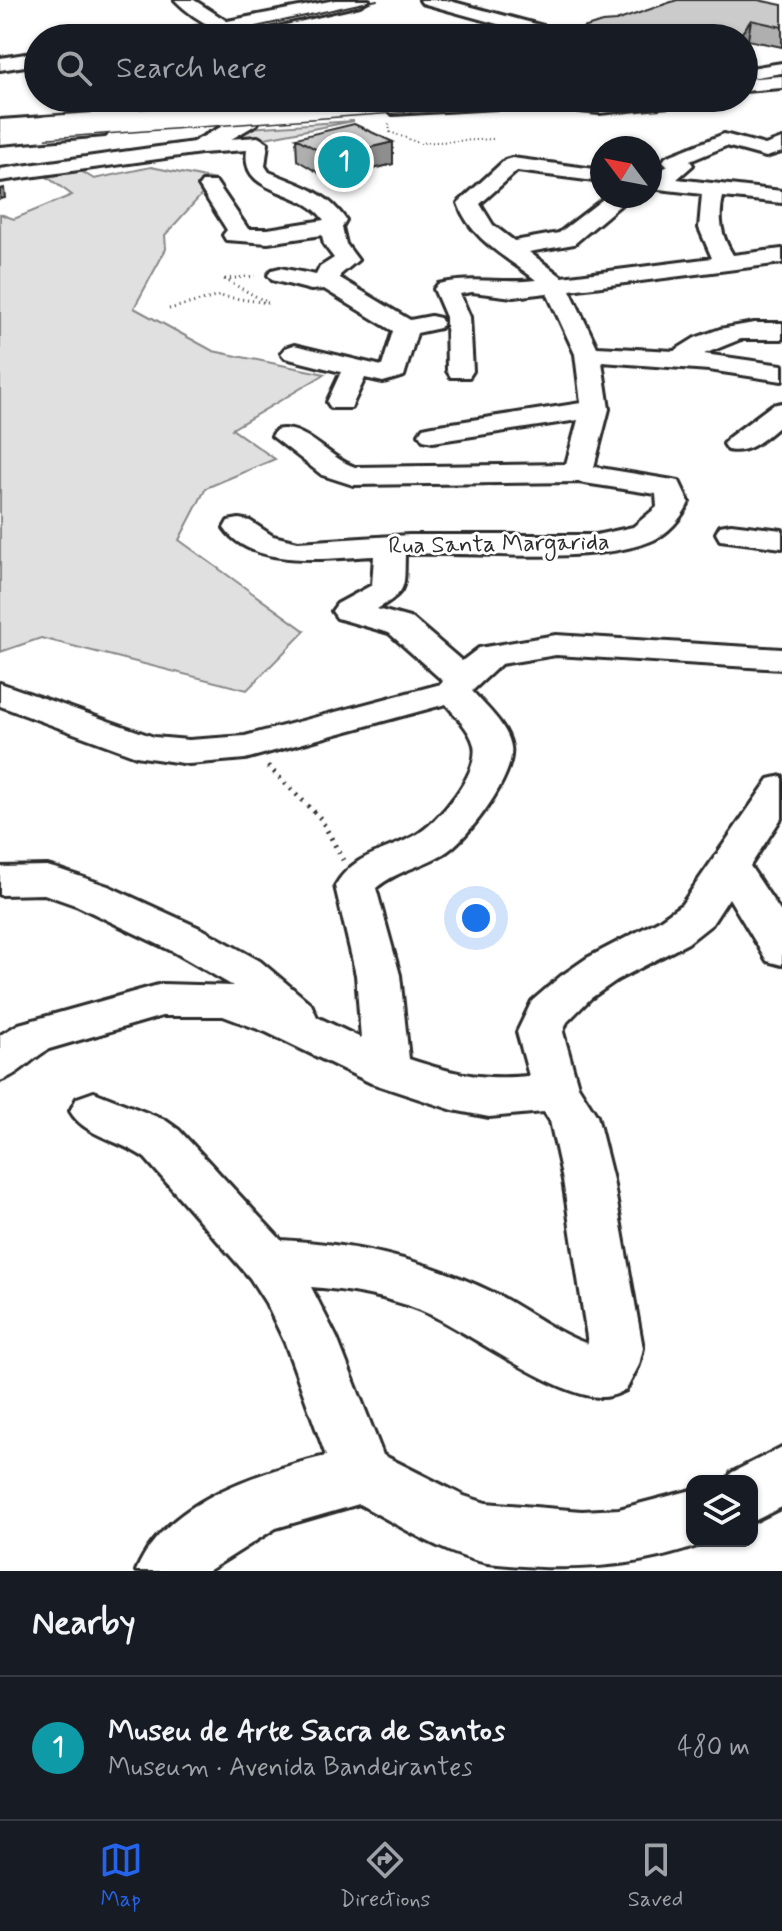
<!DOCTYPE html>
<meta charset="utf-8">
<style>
body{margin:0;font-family:Mynerve,sans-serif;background:#20242c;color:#f1f3f6}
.controls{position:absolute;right:24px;bottom:24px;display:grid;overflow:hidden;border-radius:16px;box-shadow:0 2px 6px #0004}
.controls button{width:72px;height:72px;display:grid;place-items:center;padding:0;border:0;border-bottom:2px solid #363941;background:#171b24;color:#f1f3f6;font:40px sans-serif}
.compass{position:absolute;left:590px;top:136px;width:72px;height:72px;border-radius:50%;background:#171b24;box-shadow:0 2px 6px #0004;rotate:302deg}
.you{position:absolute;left:476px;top:918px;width:28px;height:28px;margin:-20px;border:6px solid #fff;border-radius:50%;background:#1a73e8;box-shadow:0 0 0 12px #1a73e833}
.badge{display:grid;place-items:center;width:52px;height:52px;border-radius:50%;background:#2563eb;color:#fff;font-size:26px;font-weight:700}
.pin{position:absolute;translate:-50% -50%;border:4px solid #fff;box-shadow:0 2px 8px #0006}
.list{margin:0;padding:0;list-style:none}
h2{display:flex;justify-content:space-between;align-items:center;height:104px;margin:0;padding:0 32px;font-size:34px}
h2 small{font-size:26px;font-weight:400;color:#9ea1a6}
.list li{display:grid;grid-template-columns:52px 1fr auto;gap:24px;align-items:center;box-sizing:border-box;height:144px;padding:0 32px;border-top:2px solid #363941}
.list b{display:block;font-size:30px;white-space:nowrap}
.list p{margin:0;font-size:26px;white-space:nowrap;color:#9ea1a6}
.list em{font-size:26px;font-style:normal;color:#9ea1a6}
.icon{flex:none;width:44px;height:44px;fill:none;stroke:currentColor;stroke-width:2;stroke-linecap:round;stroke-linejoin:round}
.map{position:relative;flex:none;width:782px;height:1571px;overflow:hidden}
.search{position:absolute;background:#171b24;box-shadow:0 2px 6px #0004;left:24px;right:24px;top:24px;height:88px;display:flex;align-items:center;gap:20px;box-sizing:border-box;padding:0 28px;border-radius:44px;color:#9ea1a6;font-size:30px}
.sheet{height:248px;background:#171b24}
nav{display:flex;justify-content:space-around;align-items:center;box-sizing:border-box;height:112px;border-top:2px solid #363941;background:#171b24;font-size:22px;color:#9ea1a6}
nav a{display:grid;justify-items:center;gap:4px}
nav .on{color:#2563eb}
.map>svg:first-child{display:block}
.green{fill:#e0e0e0;stroke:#868686;stroke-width:2}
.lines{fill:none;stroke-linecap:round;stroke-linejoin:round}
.minor-casing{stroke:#2b2b2b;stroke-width:6}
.major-casing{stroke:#2b2b2b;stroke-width:6}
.path-far2{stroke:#2b2b2b;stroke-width:2;stroke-dasharray:1 3;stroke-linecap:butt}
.path-far1{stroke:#2b2b2b;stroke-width:3;stroke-dasharray:1 4;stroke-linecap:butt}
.path{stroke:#2b2b2b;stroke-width:5;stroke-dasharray:2 6;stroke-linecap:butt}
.minor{fill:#fff;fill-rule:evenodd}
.major{fill:#fff;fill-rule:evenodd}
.tram{stroke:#2b2b2b;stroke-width:2}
.major-bridge-casing{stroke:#2b2b2b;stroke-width:24;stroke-linecap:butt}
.major-bridge{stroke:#fff;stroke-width:21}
.wall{fill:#afafaf;stroke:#2b2b2b;stroke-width:2}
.shaded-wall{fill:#8e8e8e;stroke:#2b2b2b;stroke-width:2}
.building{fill:#cbcbcb;stroke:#2b2b2b;stroke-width:2}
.labels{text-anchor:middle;stroke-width:6;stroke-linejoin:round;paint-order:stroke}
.far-street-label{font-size:24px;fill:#2b2b2b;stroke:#fff}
</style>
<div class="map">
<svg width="782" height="1571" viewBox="0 0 782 1571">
<rect width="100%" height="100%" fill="#fff"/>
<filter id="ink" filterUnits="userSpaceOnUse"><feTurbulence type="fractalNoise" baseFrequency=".0125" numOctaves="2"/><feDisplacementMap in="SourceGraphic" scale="16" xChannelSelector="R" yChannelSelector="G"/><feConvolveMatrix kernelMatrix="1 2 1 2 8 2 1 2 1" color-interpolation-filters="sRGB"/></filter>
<g filter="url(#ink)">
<path class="green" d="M354,121L265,138L228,140L248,128Z
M151,167L215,180L165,235L166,249L134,308L213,351L325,374L232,429L275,459L206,488L179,540L305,631L247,690L41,638L0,652V214L14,219L72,195L47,177L81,171L94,179Z"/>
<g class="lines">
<g class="minor-casing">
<path id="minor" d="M175,0H194L233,25L251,29L260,38C230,38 197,23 175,0Z
M420,0H446L573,34L575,38H548L422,3Z
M782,63V73L744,79V69Z
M523,98L599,101L699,98L690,104L599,113L531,106L524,104Z
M87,114L94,116L96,120L94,124L0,132V120Z
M724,134L765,145L782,139V152L766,157L726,146L690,161L693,165L677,179L782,191V203L723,197C718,219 721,236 733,255L782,249V263L570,290L597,347L674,351L695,338L720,329L754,323H782V339H741L704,354L782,365V381L709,370L602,362L609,409L594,467L679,481L689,502C683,517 667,535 651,541C589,566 475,551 405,554C404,588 408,591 377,609L413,619L462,661L479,648L556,635L782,649V669L556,655L501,664L472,691C485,706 508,726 511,747C516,775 467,841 443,854C421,867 396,871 376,888L400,975L409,1059C455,1074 480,1080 529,1076L517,1032L532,1001L561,976L587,958L658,921L682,904L769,779L782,776V817L750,866L782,914V965L767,961L729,898L712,924L688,943L617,980L591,998L567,1022L563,1032L578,1086L597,1116L613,1180L643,1348L639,1365L626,1390C619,1393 611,1397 603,1397C556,1398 468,1330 420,1310C385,1296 348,1290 311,1287L337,1338L383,1455L464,1496L486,1503L582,1511L619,1509L692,1490V1541H710C639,1570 563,1571 487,1563C442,1554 399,1525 359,1504L276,1528L208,1571H136C165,1501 259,1472 326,1456L285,1343L266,1303L250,1278L145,1158C122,1141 84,1136 70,1111L77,1098L94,1092L165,1120L179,1130L281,1240C356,1244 428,1260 496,1294C527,1310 555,1333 588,1344L563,1180L550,1121L544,1112L489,1117L453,1110L371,1083L266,1032L223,1016H162L49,1049C31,1059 20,1074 0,1081V1035L19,1024L162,984L233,986L174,952L78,906L44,894L0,895V867L47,866L61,870L108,886L204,930L260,961L311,1004L317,1017L361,1038L356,975L335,886C354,853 386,852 416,835C439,822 480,772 474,745C470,729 455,716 446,704L245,759L189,764L136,756L0,706V683L154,737L189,740L245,736L441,684L443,681L389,633L337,618L332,611L337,604L372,585L374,556C330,558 253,570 224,528L228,521L239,519L250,521L273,536L298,542L409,535H596L633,527L657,507L656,494L578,482L353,485L322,475L272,436L276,430C305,423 329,459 355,467L566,464L578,420L433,442L423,440L419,434L423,428L433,426L581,403L575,354L547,293L513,297L472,292L460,294L470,317L473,371L469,377H451L447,371L446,317L434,289L438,284C471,276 503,284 536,280C508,258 470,239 458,203L505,160L512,158L602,170V182L517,171L480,204L493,225L514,241L559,233L607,196H631L574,244L529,252L562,277L712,258L699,228L702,194L650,188V176L668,166L663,161L666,157Z
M258,137L268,143L265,166L269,172C300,185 326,191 346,220L342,227L346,244L358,260L340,275V278L410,320L431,316L440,318L443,323L440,328L417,333L404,376L383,382L365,378L351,408H331L327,402L341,372L285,358L281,353L285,348L294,345L382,366L393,331L324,289L311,290L272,280L268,275L272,270L280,268L316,275L320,267L334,258L324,245L322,235L268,243L226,240L223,235L227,230L199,186L202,182H216L248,229H268L324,220C301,186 240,197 247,150L201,153L0,181V169L201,141Z
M782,403V424C765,437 750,455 728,450L724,444L728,438L772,405Z
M731,524L782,530V548L720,540L716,533L720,526Z
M782,1447V1507L752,1522V1481H728L731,1473Z"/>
</g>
<g class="major-casing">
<path id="major" d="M335,0H369L360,5L228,35L161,38L171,32Z
M38,52V64L0,70V58Z
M782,76V88L744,91V79Z
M456,98H580L569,104L393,114L382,108L393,102Z
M249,112L257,114L260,119L257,124L209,152H193L190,147L193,142Z
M97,123L108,130L105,135L0,144V130Z"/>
</g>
<path class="path-far2" d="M389,124L390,132L419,143L494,139"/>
<path class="path-far1" d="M225,279L255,276
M169,309L219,296L268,303L224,279"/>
<path class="path" d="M268,766L321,819L343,860"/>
<use href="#minor" class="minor"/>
<use href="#major" class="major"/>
<path class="tram" d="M243,38L245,32L256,27L377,0"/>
<g class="major-bridge-casing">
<path id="major-bridge" d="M45,127L446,98"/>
</g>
<use href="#major-bridge" class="major-bridge"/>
</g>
<path class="wall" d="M782,5V47L748,40L744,46V38L616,21Z
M296,138L393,142V164L330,180L297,160Z"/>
<path class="shaded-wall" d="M751,20L748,40L744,46V38H738Z
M393,142V164L330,180V157Z
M4,188L5,198L0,199V189Z"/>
<path class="building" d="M677,0H758L782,5V27L751,20L738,38H552L602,22L616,21Z
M354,124L393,142L330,157L296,138Z"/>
</g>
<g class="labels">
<g class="far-street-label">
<text transform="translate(499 543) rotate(-1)" y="8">Rua Santa Margarida</text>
</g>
</g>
</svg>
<div class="controls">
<button><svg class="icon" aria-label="layers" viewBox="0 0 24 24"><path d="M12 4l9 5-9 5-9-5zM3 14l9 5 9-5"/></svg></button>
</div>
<svg class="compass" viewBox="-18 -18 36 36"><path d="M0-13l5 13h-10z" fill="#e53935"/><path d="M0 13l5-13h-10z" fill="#9ea1a6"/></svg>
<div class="you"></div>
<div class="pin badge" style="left:344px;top:162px;background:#0f9aa8">1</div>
<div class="search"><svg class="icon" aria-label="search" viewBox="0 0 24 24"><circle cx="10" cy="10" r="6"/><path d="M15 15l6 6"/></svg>Search here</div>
</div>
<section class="sheet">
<h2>Nearby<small></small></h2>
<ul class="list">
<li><span class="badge" style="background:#0f9aa8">1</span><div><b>Museu de Arte Sacra de Santos</b><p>Museum · Avenida Bandeirantes</p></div><em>480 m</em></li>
</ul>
</section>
<nav>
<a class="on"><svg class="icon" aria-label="map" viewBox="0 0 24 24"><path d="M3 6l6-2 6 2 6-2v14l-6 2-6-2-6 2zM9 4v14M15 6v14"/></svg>Map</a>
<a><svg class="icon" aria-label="directions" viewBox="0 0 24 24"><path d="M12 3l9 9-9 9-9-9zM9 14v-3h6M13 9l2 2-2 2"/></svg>Directions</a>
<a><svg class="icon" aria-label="saved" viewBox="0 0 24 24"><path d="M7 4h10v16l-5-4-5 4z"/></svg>Saved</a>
</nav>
